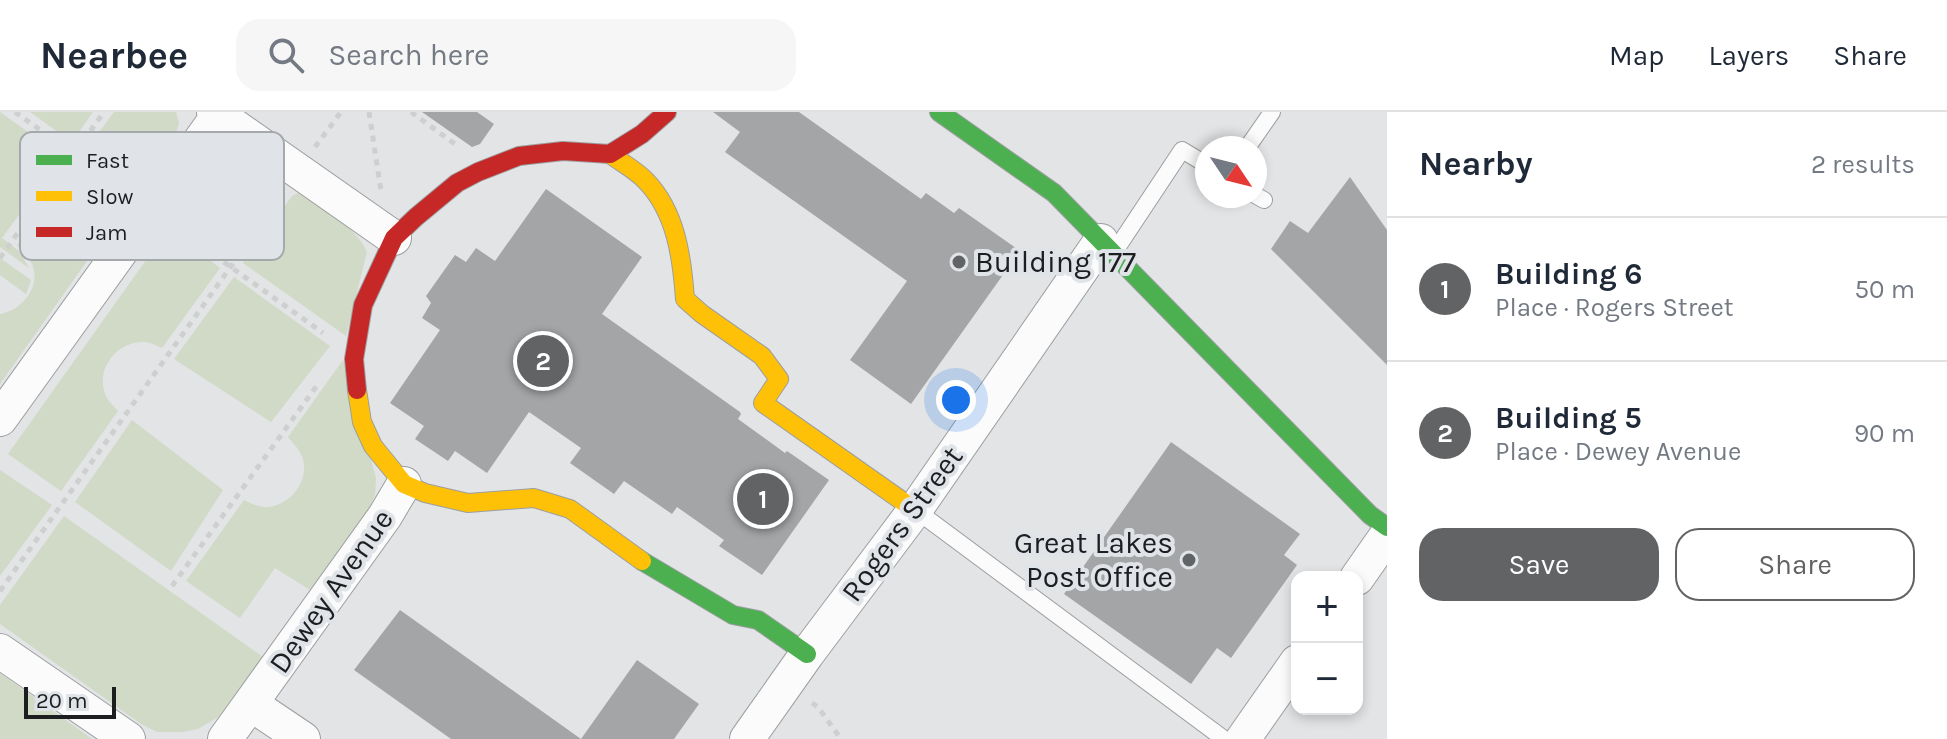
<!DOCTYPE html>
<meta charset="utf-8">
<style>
body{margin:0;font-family:Karla,sans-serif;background:#f6f6f7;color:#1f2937}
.controls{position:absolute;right:24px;bottom:24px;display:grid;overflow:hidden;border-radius:16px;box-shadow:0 4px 12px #0003}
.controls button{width:72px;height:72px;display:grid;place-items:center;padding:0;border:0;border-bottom:2px solid #e0e1e3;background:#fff;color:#1f2937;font:40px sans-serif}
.compass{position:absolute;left:1195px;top:24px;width:72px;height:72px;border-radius:50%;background:#fff;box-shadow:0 4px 12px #0003;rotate:125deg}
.scale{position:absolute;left:24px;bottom:20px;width:92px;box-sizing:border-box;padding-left:8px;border:4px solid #1d1e20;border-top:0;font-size:22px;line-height:28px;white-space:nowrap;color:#1d1e20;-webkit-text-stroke:6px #e0e4e8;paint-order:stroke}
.you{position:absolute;left:956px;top:288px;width:28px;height:28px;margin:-20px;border:6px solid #fff;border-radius:50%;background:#1a73e8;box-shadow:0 0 0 12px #1a73e833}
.badge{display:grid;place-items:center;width:52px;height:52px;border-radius:50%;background:#626365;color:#fff;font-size:26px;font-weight:700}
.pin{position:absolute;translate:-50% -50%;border:4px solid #fff;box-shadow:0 2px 8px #0006}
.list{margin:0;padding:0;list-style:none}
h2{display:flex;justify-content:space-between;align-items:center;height:104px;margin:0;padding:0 32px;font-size:34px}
h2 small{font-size:26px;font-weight:400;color:#747a83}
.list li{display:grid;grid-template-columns:52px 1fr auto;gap:24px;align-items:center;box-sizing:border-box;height:144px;padding:0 32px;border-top:2px solid #e0e1e3}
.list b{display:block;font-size:30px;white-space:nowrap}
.list p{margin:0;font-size:26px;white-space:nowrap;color:#747a83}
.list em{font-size:26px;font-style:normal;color:#747a83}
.actions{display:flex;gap:16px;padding:24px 32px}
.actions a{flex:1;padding:18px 0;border:2px solid #626365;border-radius:24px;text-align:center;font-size:28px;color:#626365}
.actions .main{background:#626365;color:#fff}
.icon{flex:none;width:44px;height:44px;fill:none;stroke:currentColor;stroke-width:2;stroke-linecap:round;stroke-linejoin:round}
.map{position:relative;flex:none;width:1387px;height:627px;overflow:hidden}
header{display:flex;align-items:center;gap:48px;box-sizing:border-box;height:112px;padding:0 40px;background:#fff;border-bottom:2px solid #e0e1e3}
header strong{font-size:38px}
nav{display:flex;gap:44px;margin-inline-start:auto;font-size:28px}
.search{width:560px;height:72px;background:#f6f6f7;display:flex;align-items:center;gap:20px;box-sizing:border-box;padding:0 28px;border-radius:24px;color:#747a83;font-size:30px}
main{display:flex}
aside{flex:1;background:#fff}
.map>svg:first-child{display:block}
.green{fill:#d0dac6}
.building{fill:#a4a5a7}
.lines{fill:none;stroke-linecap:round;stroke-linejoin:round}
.lane-casing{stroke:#9c9ea0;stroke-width:18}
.street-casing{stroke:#9c9ea0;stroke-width:36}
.fast-casing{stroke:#9c9ea0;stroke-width:20}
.slow-casing{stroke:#9c9ea0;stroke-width:20}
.jam-casing{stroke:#9c9ea0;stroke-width:20}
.path{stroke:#cecfcf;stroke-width:5;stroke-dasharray:6 6;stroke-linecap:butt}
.lane{stroke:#fbfbfb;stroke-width:16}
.street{stroke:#fbfbfb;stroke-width:34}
.fast{stroke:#4caf50;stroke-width:18}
.slow{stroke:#ffc107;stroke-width:18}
.jam{stroke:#c62828;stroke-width:18}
.poi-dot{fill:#626365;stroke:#e0e4e8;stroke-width:3}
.labels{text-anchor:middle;stroke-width:8;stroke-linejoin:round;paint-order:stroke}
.poi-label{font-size:30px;fill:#1d1e20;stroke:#e0e4e8;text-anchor:start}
.street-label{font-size:30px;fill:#1d1e20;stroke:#e0e4e8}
.key{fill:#e0e4e8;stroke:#a6a9ac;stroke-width:2}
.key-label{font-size:22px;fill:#1d1e20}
</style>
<header>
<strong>Nearbee</strong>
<div class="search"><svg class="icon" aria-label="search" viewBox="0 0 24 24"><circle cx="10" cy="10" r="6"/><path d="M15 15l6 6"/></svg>Search here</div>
<nav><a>Map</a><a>Layers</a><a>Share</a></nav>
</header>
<main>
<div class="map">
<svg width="1387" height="627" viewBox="0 0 1387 627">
<rect width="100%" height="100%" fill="#e2e4e6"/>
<path class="green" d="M0,0L62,44L2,126L19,139L29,156L0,135Z
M30,0H93L72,30Z
M114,0H176L179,11L175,24L140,76L85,39Z
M75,54L128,91L0,272V202C23,198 44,172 30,148C27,143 21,138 17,133Z
M298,81C322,97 355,113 367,140L346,224L243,151L292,84Z
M166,120L173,121L220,156L162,236C157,234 150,230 144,230C117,229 94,258 106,284C108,289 114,294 118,299L61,379L8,342Z
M0,146L31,168L26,182L0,163Z
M234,165L330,234L271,310L174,247Z
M343,248L376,366L375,383L368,398L310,478L275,456L240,506L186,469L244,388C252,392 260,396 269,395C292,392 309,368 303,347C300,338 294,332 288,325Z
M132,308L223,378L171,459L75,390Z
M0,358L52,393L0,464Z
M64,404L263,545L218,605L198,617L183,620H157L141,612L0,512V493Z
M0,561L92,627H0Z"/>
<path class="building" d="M422,0H477L494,12L480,32L472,35Z
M713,0H799L921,87L926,81L954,101L959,96L1020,139L911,292L850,248L907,169L725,40L740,20Z
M1350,65L1387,118V253L1271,137L1290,109L1308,121Z
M546,77L642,145L602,202L740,300L741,302L738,307L785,341L787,339L829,368L762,463L719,434L724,428L677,395L672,402L624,369L614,382L570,351L581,336L529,300L487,361L455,339L448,349L415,327L424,314L390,291L440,218L422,206L431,191L426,184L455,143L466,150L476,136L495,149Z
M1171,330L1300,422L1284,443L1297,453L1231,546L1217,536L1191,572L1064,482Z
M400,498L581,627L637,548L699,592L674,627H451L354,558Z"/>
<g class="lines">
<g class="lane-casing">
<path id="lane" d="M1247,36L1272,0
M1255,83L1264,88
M1115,139L1182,38L1207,53
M917,399L1224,627"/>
</g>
<g class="street-casing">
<path id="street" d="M214,0L394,126
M0,307L221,0
M1357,466L1387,423
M0,539L128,627
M251,592L303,627
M225,627L385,404L404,372
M747,627L807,542L915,398L1101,129
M1243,627L1297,550"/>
</g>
<g class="fast-casing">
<path id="fast" d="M939,0L1054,81L1370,403L1387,415
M642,449L733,503L758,508L807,542"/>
</g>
<g class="slow-casing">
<path id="slow" d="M610,42C622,51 636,58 646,69C676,100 682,145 685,187L702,202L762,244L779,267L763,291L915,398
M357,278L362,310L373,334L404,372L425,381L468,391L534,386L570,397L642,449"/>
</g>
<g class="jam-casing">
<path id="jam" d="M357,278L354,247L363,193L394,126L416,105L457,71L478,60L519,44L563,39L610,42L642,22L667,0"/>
</g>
<path class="path" d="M15,0L125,79
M369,0L381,79
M411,0L455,32
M315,35L341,0
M175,115L323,221
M0,146L104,0
M172,474L318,272
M0,479L281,84
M812,591L818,595L841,627"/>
<use href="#lane" class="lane"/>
<use href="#street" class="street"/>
<use href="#fast" class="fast"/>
<use href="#slow" class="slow"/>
<use href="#jam" class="jam"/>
</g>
<g class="poi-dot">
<circle cx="959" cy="150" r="8"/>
<circle cx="1189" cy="448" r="8"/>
</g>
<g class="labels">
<g class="poi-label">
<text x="975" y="160">Building 177</text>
<text x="1173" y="441" text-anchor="end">Great Lakes<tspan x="1173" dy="34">Post Office</tspan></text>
</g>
<g class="street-label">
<text transform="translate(902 412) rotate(-54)" y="10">Rogers Street</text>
<text transform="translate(331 479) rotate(-55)" y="10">Dewey Avenue</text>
</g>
</g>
<rect x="20" y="20" width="264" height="128" rx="12" class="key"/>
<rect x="36" y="43" width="36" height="10" fill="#4caf50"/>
<rect x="36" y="79" width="36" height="10" fill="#ffc107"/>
<rect x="36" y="115" width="36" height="10" fill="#c62828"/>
<g class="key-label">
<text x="86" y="56">Fast</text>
<text x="86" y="92">Slow</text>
<text x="86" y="128">Jam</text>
</g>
</svg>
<div class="controls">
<button>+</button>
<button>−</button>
</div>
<svg class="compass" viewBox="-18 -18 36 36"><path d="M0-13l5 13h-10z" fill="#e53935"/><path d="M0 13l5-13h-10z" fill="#747a83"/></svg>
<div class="scale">20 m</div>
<div class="you"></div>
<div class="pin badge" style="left:763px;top:387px">1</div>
<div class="pin badge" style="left:543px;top:249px">2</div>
</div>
<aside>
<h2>Nearby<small>2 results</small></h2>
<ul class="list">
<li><span class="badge">1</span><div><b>Building 6</b><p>Place · Rogers Street</p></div><em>50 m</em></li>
<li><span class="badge">2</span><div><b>Building 5</b><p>Place · Dewey Avenue</p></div><em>90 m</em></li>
</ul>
<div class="actions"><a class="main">Save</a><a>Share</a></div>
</aside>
</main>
